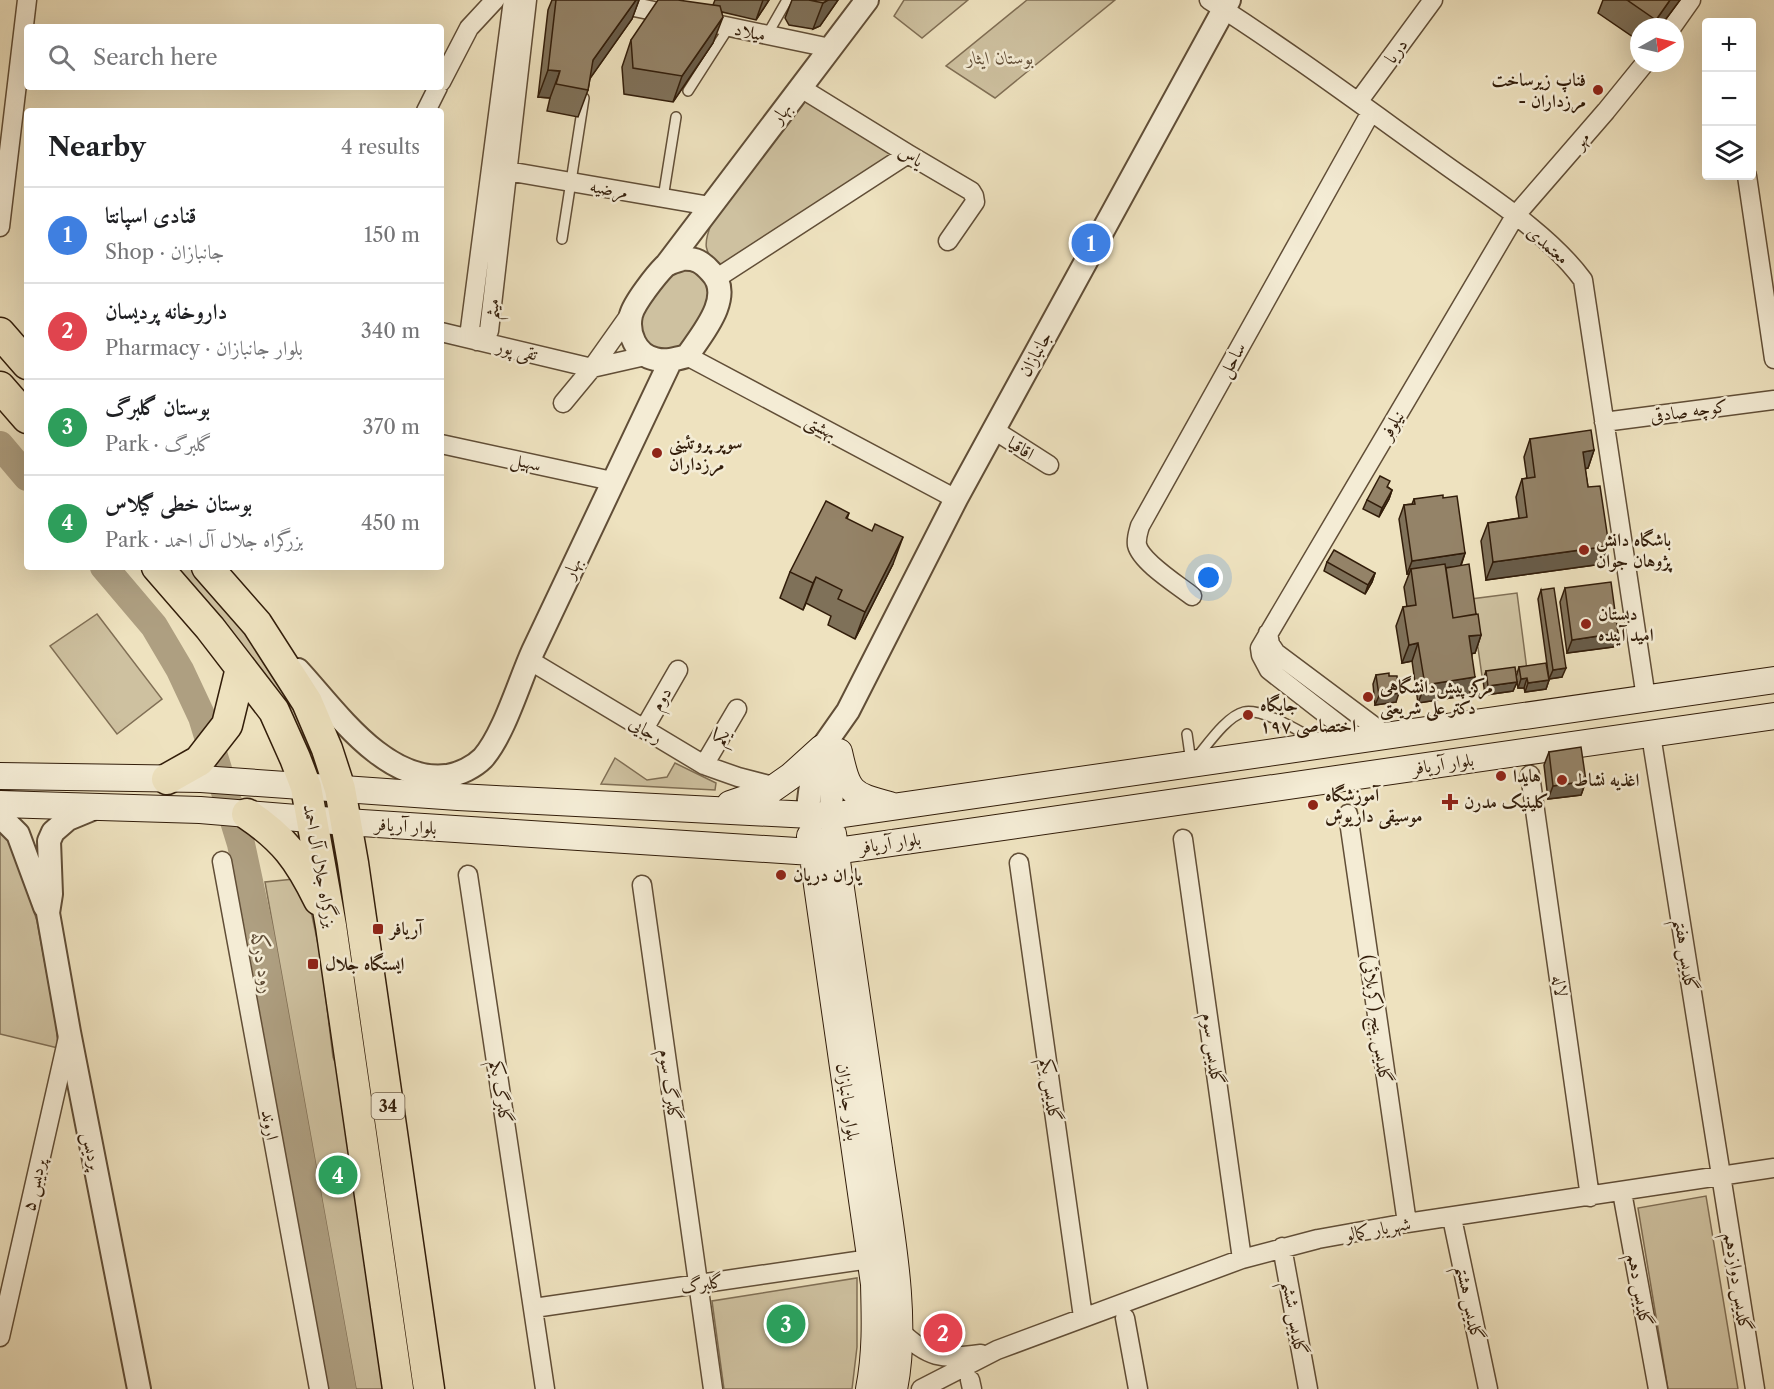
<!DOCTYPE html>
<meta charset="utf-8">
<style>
body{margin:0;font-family:"Libre Caslon Text",Amiri,serif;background:#f6f6f6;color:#202124}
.controls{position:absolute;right:18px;top:18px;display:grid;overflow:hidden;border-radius:6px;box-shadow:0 6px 24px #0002}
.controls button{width:54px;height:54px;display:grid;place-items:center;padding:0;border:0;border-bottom:2px solid #e0e0e0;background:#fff;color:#202124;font:30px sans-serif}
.compass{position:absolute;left:1630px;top:18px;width:54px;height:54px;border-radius:50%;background:#fff;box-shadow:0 6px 24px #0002;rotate:82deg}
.you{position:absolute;left:1209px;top:578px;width:21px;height:21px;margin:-15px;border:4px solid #fff;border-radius:50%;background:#1a73e8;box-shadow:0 0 0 9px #1a73e833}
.badge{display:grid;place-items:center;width:39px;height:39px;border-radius:50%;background:#2563eb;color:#fff;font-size:20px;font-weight:700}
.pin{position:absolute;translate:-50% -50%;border:3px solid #fff;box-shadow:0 2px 6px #0006}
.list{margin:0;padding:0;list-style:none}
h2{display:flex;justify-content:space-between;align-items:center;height:78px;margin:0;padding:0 24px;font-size:26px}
h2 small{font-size:20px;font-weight:400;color:#757577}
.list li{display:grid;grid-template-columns:39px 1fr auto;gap:18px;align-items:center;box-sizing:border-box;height:96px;padding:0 24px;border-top:2px solid #e0e0e0}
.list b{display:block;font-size:22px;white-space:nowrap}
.list p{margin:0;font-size:20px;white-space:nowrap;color:#757577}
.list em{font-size:20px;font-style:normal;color:#757577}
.icon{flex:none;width:33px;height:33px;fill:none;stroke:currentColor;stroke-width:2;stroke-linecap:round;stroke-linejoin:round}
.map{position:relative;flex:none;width:1774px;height:1389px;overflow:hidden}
.search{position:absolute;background:#fff;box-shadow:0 6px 24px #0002;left:24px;top:24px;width:420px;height:66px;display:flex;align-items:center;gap:15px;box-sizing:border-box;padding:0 21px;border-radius:6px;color:#757577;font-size:22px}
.panel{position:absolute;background:#fff;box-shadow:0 6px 24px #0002;left:24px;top:108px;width:420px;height:462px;border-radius:6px}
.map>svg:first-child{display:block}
.green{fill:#cec1a0;stroke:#806f55;stroke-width:1.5}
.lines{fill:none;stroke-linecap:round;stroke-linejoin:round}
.river{stroke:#ae9f81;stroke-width:28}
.service-casing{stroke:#614e37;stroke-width:12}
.minor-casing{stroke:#614e37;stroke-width:21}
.tertiary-casing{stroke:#614e37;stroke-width:26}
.secondary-casing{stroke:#321d0a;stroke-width:28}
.trunk-casing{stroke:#321d0a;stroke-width:33}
.service{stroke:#f4ecd5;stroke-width:9}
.minor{stroke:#f4ecd5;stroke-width:18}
.tertiary{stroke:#f4ecd5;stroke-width:22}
.secondary{stroke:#f4ecd5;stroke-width:26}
.trunk{stroke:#eee2bf;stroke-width:30}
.wall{fill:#7f7159;stroke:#321d0a;stroke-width:1.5}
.shaded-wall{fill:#685c49;stroke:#321d0a;stroke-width:1.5}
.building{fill:#948368;stroke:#321d0a;stroke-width:1.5}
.poi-dot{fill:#8f2418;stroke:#f4ecd5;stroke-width:2}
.labels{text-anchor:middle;stroke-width:5;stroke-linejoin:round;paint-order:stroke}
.shield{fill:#f4ecd5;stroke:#6c5b47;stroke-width:1.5}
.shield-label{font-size:16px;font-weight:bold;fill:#321d0a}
.street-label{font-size:18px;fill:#321d0a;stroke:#f4ecd5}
.park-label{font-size:18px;font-style:italic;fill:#614e37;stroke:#f4ecd5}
.poi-label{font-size:18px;font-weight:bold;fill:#321d0a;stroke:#f4ecd5;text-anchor:start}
.water-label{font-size:20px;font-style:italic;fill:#5d4a34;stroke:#f4ecd5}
</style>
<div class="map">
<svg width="1774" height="1389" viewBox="0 0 1774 1389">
<rect width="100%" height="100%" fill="#eee2bf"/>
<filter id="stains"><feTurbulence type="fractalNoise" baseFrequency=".00333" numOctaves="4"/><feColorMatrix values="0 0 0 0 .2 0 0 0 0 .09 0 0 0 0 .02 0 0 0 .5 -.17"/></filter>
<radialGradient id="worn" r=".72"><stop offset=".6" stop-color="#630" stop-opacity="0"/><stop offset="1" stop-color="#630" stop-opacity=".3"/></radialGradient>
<path class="green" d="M904,0H968L922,38L894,16Z
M1027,0H1115L995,98L946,66Z
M805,98L895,154L721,269C703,252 703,244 712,222Z
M680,269C703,271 714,283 708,307C706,318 689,337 682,347L658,353L637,331C644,307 655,280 680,269Z
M174,567H190C235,616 287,682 309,744L251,659Z
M1517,593L1527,670L1482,676L1471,599Z
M97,614L162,699L117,734L50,646Z
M615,758L647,780L667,777L675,763L716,783L715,790L601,784Z
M0,832L13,845L37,921L56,1023L58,1048L0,1034Z
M304,878L321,958L333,1057L348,1095L391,1389H356L265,882Z
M1706,1196L1738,1389H1668L1638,1208Z
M857,1278V1347L852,1389H724L712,1301Z"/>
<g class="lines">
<path class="river" d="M0,445L27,477
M104,567L154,626L180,670L202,717L241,844L259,928L342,1389"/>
<g class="service-casing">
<path id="service" d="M767,35L787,0
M688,91L729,27
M663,198L676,117
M562,239L584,98
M1187,734L1191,762
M1197,757C1208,744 1227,716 1244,712C1262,708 1299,731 1314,739"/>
</g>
<g class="minor-casing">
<path id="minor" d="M601,0L830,48
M1209,0C1286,49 1359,103 1433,156C1482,192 1547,231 1583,280L1646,698
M1672,27L1691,0
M441,82L469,28L495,0
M801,88L908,154L971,191L974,196L975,202L948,241
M1358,102L1433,0
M426,111L438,87
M496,169L710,206
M1747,176L1774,359
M0,227L27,0
M717,278L908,154
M441,332L592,368L645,356
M477,341L489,331L527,0
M477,341L470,329L513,0
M687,356L956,499
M563,403L592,368L631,313
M1604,422L1774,400
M994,430L1049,465
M441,444L612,481
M1192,596C1178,585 1141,562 1137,545C1136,538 1138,533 1140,526L1371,112
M1268,633L1270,644L1276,653L1387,736
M529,660L704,765L738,777L769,785
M644,729L678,670
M1651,735L1755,1389
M1359,740L1269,670L1261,655L1260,648L1515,216L1606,111L1645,63
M704,765L737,709
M1530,775L1590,1197
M1348,814L1407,1223
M1183,839L1242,1259
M222,861L319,1389
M1019,863L1083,1317
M468,875L545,1389
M642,885L713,1389
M1622,1192L1658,1389
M1452,1218L1488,1389
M1282,1247L1308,1389
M534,1308L870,1259
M1125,1318L1138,1389
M899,1330C928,1358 941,1360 981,1354
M0,1337L68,1037
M970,1380L972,1389
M921,1389L997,1350L1242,1259L1318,1239L1407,1223L1774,1168"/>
</g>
<g class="tertiary-casing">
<path id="tertiary" d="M682,259C696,258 702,262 711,272C735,296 702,334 687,356C676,359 666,362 655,359C636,355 627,333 631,315C634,303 656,275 665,266C670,262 677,261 682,259Z
M667,264L867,0
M298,670C335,710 385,784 447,776C460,774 474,767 483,758C504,734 519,682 533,651C578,554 624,457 671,360
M97,807L68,819L53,832L49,841L51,894L48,913L69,1032L139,1389
M0,816L18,834L45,907
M807,816L812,777L822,748L848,711L956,499L1229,0
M830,816L834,771L838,752"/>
</g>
<g class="secondary-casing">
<path id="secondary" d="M839,752C848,792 850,795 890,805
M0,776L201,779L458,797L830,816L1774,680
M0,804L200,810L346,822L812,852L836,851L1774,716
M730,804L771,790L791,776L822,748
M833,834C849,939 864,1044 879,1149C889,1222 909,1317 894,1389
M810,836L874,1284C875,1320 876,1354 869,1389"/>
</g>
<g class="trunk-casing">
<path id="trunk" d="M0,333L27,364
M0,387L27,418
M157,567L210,628L274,711L295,758L306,787L331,926L398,1389
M207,567L257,624L307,702L327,749L340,789L353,863L429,1389
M167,779L199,761L227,725L241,668
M247,814C284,839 299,859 319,900"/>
</g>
<use href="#service" class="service"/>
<use href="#minor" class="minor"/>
<use href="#tertiary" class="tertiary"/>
<use href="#secondary" class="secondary"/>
<use href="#trunk" class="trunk"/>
</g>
<path class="wall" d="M552,0H639L632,19L590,78L588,90L578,117L547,111L550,98L538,97L548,10Z
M715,0H769L756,20L722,12L713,43L673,102L624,94L622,67L631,40L713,5Z
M792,0H838L820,26L813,29L789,25L785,18Z
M1603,0H1680L1660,27H1639V41L1598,13Z
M1530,439L1594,450L1588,468L1585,469L1588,487L1609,546L1602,564L1486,580L1481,541L1488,523L1519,518L1516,497L1522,479L1527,478L1524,457Z
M1388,487L1392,490L1389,499L1379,517L1363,509L1367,500Z
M1443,498L1465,553L1461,566L1481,635L1475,653H1472L1469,695L1418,703L1412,661L1402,663L1396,626L1403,607H1407L1404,587L1409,574H1407L1399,519L1404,505L1412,504L1414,499Z
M849,513L847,519L893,564L855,639L828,625L831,616L806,603L803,610L780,598L790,572Z
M1327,562L1375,573L1372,582L1365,594L1324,571Z
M1565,588L1613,647L1567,653L1560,602Z
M1541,590L1562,677L1549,679L1538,599Z
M1519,667L1549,680L1546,689L1525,692L1524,688H1518L1516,677Z
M1486,671L1517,682L1513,691L1485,695L1483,680Z
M1376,675L1389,676L1396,702L1375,705L1373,684Z
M1549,752L1586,781L1581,795L1548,799L1544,765Z"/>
<path class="shaded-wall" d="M636,0H639L632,19L584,87L593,60Z
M763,0H769L756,20Z
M828,0H838L820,26L813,29L823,3Z
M1670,0H1680L1660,27H1654L1656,20Z
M723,17L713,43L673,102L682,76Z
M548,70L560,71L550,98L538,97Z
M1594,450L1588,468L1576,470L1583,452Z
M1392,490L1389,499L1379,517L1382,508Z
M903,537L893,564L855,639L865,612Z
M1609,546L1602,564L1486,580L1493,562Z
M1465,553L1460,567L1411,569L1409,574H1407L1412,561Z
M1375,573L1372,582L1365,594L1368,585Z
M816,577L806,603L803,610L813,583Z
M1618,633L1613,647L1567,653L1572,640Z
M1481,635L1475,653L1463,655L1469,636Z
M1418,643L1412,661L1402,663L1409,645Z
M1566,668L1562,677L1549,679L1553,670Z
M1475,677L1469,695L1418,703L1425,685Z
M1527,678L1524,688H1518L1521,679Z
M1549,680L1546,689L1525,692L1528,683Z
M1517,682L1513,691L1485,695L1488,686Z
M1399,693L1396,702L1375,705L1379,696Z
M1586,781L1581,795L1548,799L1553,786Z"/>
<path class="building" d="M556,0H636L593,60L588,90L556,84L560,71L548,70Z
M658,0H678L720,6L723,17L682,76L633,68L631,40Z
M809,0H828L823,3Z
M1627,0H1670L1656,20Z
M1591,430L1594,450L1583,452L1588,487L1600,486L1609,546L1493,562L1488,523L1527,517L1522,479L1535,477L1530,439Z
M1380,476L1390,481L1387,487L1392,490L1382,508L1367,500Z
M1443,495V498L1457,496L1465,553L1412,561L1404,505L1415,504L1414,499Z
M826,501L849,513L846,518L872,531L875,524L903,537L865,612L838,599L842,590L816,577L813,583L790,572Z
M1334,550L1375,573L1368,585L1327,562Z
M1445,564L1453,618L1478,614L1481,635L1469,636L1475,677L1425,685L1418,643L1409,645L1403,607L1416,605L1411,569Z
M1469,564L1476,614L1453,618L1446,568Z
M1611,582L1618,633L1572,640L1565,588Z
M1554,588L1566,668L1553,670L1541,590Z
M1546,663L1549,680L1528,683L1527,678L1521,679L1519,667Z
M1515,667L1517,682L1488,686L1486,671Z
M1389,673V676H1397L1399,693L1379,696L1376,675Z
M1581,747L1586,781L1553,786L1549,752Z"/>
<g class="poi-dot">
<circle cx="1598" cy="90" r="6"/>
<circle cx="657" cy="453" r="6"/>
<circle cx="1584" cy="550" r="6"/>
<circle cx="1586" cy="624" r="6"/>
<circle cx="1368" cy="697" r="6"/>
<circle cx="1248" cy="715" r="6"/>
<circle cx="1501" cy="776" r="6"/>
<circle cx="1562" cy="780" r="6"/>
<path d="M1447 793h6v6h6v6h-6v6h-6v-6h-6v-6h6z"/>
<circle cx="1313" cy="805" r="6"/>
<circle cx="781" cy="875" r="6"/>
<rect x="372" y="923" width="12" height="12" rx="3"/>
<rect x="307" y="958" width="12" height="12" rx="3"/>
</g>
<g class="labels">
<rect class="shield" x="371.5" y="1093" width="33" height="26" rx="4.5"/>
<g class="shield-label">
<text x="388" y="1112">34</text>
</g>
<g class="street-label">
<text transform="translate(750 32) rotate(12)" y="6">میلاد</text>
<text transform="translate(1396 51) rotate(-54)" y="6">دریا</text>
<text transform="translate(781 113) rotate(-53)" y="6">بهار</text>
<text transform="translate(1581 140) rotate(-49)" y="6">مهر</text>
<text transform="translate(911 156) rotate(31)" y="6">یاس</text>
<text transform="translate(609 189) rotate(10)" y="6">مرضیه</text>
<text transform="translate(1548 245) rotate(41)" y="6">معتمدی</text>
<text transform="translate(492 309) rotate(-84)" y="6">میثم</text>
<text transform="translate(517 350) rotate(13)" y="6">تقی پور</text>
<text transform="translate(1035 354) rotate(-61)" y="6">جانبازان</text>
<text transform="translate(1232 360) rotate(-61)" y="6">ساحل</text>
<text transform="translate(1689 411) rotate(-8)" y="6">کوچه صادقی</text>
<text transform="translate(1392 425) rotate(-59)" y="6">نیلوفر</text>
<text transform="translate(821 427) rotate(28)" y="6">بهشتی</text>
<text transform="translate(1021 448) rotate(32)" y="6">اقاقیا</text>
<text transform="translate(526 462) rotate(13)" y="6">سهیل</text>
<text transform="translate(572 568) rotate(-65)" y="6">بهار</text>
<text transform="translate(661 699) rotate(-60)" y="6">دوم</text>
<text transform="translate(646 730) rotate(31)" y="6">رجایی</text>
<text transform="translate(721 737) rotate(-60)" y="6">یکم</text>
<text transform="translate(1443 764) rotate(-8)" y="6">بلوار آریافر</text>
<text transform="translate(406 826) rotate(4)" y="6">بلوار آریافر</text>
<text transform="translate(890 843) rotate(-8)" y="6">بلوار آریافر</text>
<text transform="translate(320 866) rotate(80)" y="6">بزرگراه جلال آل احمد</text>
<text transform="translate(1686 955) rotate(81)" y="6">گلدیس هفتم</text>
<text transform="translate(1560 986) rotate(82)" y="6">لاله</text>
<text transform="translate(1377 1019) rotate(82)" y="6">گلدیس پنج (کربلائی)</text>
<text transform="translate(1213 1049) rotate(82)" y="6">گلدیس سوم</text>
<text transform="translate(670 1085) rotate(82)" y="6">گلبرگ سوم</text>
<text transform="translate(1051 1090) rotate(82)" y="6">گلدیس یکم</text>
<text transform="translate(501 1092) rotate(81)" y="6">گلبرگ یکم</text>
<text transform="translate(848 1102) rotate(82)" y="6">بلوار جانبازان</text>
<text transform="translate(270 1125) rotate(80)" y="6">اروند</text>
<text transform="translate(92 1151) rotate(79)" y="6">پردیس</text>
<text transform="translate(34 1185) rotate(-77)" y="6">پردیس ۵</text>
<text transform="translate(1378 1229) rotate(-10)" y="6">شهریار کمالو</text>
<text transform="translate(1738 1282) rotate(81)" y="6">گلدیس دوازدهم</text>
<text transform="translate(702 1284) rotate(-8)" y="6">گلبرگ</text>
<text transform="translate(1640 1290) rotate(80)" y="6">گلدیس دهم</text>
<text transform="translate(1470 1303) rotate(78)" y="6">گلدیس هشتم</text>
<text transform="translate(1295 1318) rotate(80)" y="6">گلدیس ششم</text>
</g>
<g class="park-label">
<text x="1000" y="64">بوستان ایثار</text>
</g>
<g class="poi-label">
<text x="1586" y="86" text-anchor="end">فناپ زیرساخت<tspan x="1586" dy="21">- مرزداران</tspan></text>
<text x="669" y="449">سوپر پروتئینی<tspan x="669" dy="21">مرزداران</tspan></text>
<text x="1596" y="546">باشگاه دانش<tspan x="1596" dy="21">پژوهان جوان</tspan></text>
<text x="1598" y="620">دبستان<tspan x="1598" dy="21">امید آینده</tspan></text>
<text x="1380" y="693">مرکز پیش‌دانشگاهی<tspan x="1380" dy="21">دکتر علی شریعتی</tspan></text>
<text x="1260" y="711">جایگاه<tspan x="1260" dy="21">اختصاصی ۱۹۷</tspan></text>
<text x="1513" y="782">هایدا</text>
<text x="1574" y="786">اغذیه نشاط</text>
<text x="1325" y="801">آموزشگاه<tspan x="1325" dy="21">موسیقی داریوش</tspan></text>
<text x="1464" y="808">کلینیک مدرن</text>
<text x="793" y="881">یاران دریان</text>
<text x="390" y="935">آریافر</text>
<text x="325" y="970">ایستگاه جلال</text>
</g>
<g class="water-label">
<text transform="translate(263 963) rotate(80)" y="7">رود درکه</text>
</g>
</g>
<rect width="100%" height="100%" filter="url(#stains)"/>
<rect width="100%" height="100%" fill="url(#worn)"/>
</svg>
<div class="controls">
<button>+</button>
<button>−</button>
<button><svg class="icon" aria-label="layers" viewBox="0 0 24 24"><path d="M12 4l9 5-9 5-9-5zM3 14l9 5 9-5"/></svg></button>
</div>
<svg class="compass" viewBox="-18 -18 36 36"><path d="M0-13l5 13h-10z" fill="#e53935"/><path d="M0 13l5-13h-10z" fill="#757577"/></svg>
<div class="you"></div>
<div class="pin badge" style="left:1091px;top:243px;background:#3f7fe0">1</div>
<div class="pin badge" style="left:943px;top:1333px;background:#e0444e">2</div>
<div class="pin badge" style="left:786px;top:1324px;background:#2e9e5b">3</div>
<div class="pin badge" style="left:338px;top:1175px;background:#2e9e5b">4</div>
<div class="search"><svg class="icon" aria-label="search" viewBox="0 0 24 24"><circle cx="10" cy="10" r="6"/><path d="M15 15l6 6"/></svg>Search here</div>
<section class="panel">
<h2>Nearby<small>4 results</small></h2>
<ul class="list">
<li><span class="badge" style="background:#3f7fe0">1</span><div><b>قنادی اسپانتا</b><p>Shop · جانبازان</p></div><em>150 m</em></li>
<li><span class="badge" style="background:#e0444e">2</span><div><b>داروخانه پردیسان</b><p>Pharmacy · بلوار جانبازان</p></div><em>340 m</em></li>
<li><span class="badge" style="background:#2e9e5b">3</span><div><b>بوستان گلبرگ</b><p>Park · گلبرگ</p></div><em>370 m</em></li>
<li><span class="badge" style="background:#2e9e5b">4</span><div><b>بوستان خطی گیلاس</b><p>Park · بزرگراه جلال آل احمد</p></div><em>450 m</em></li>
</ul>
</section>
</div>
